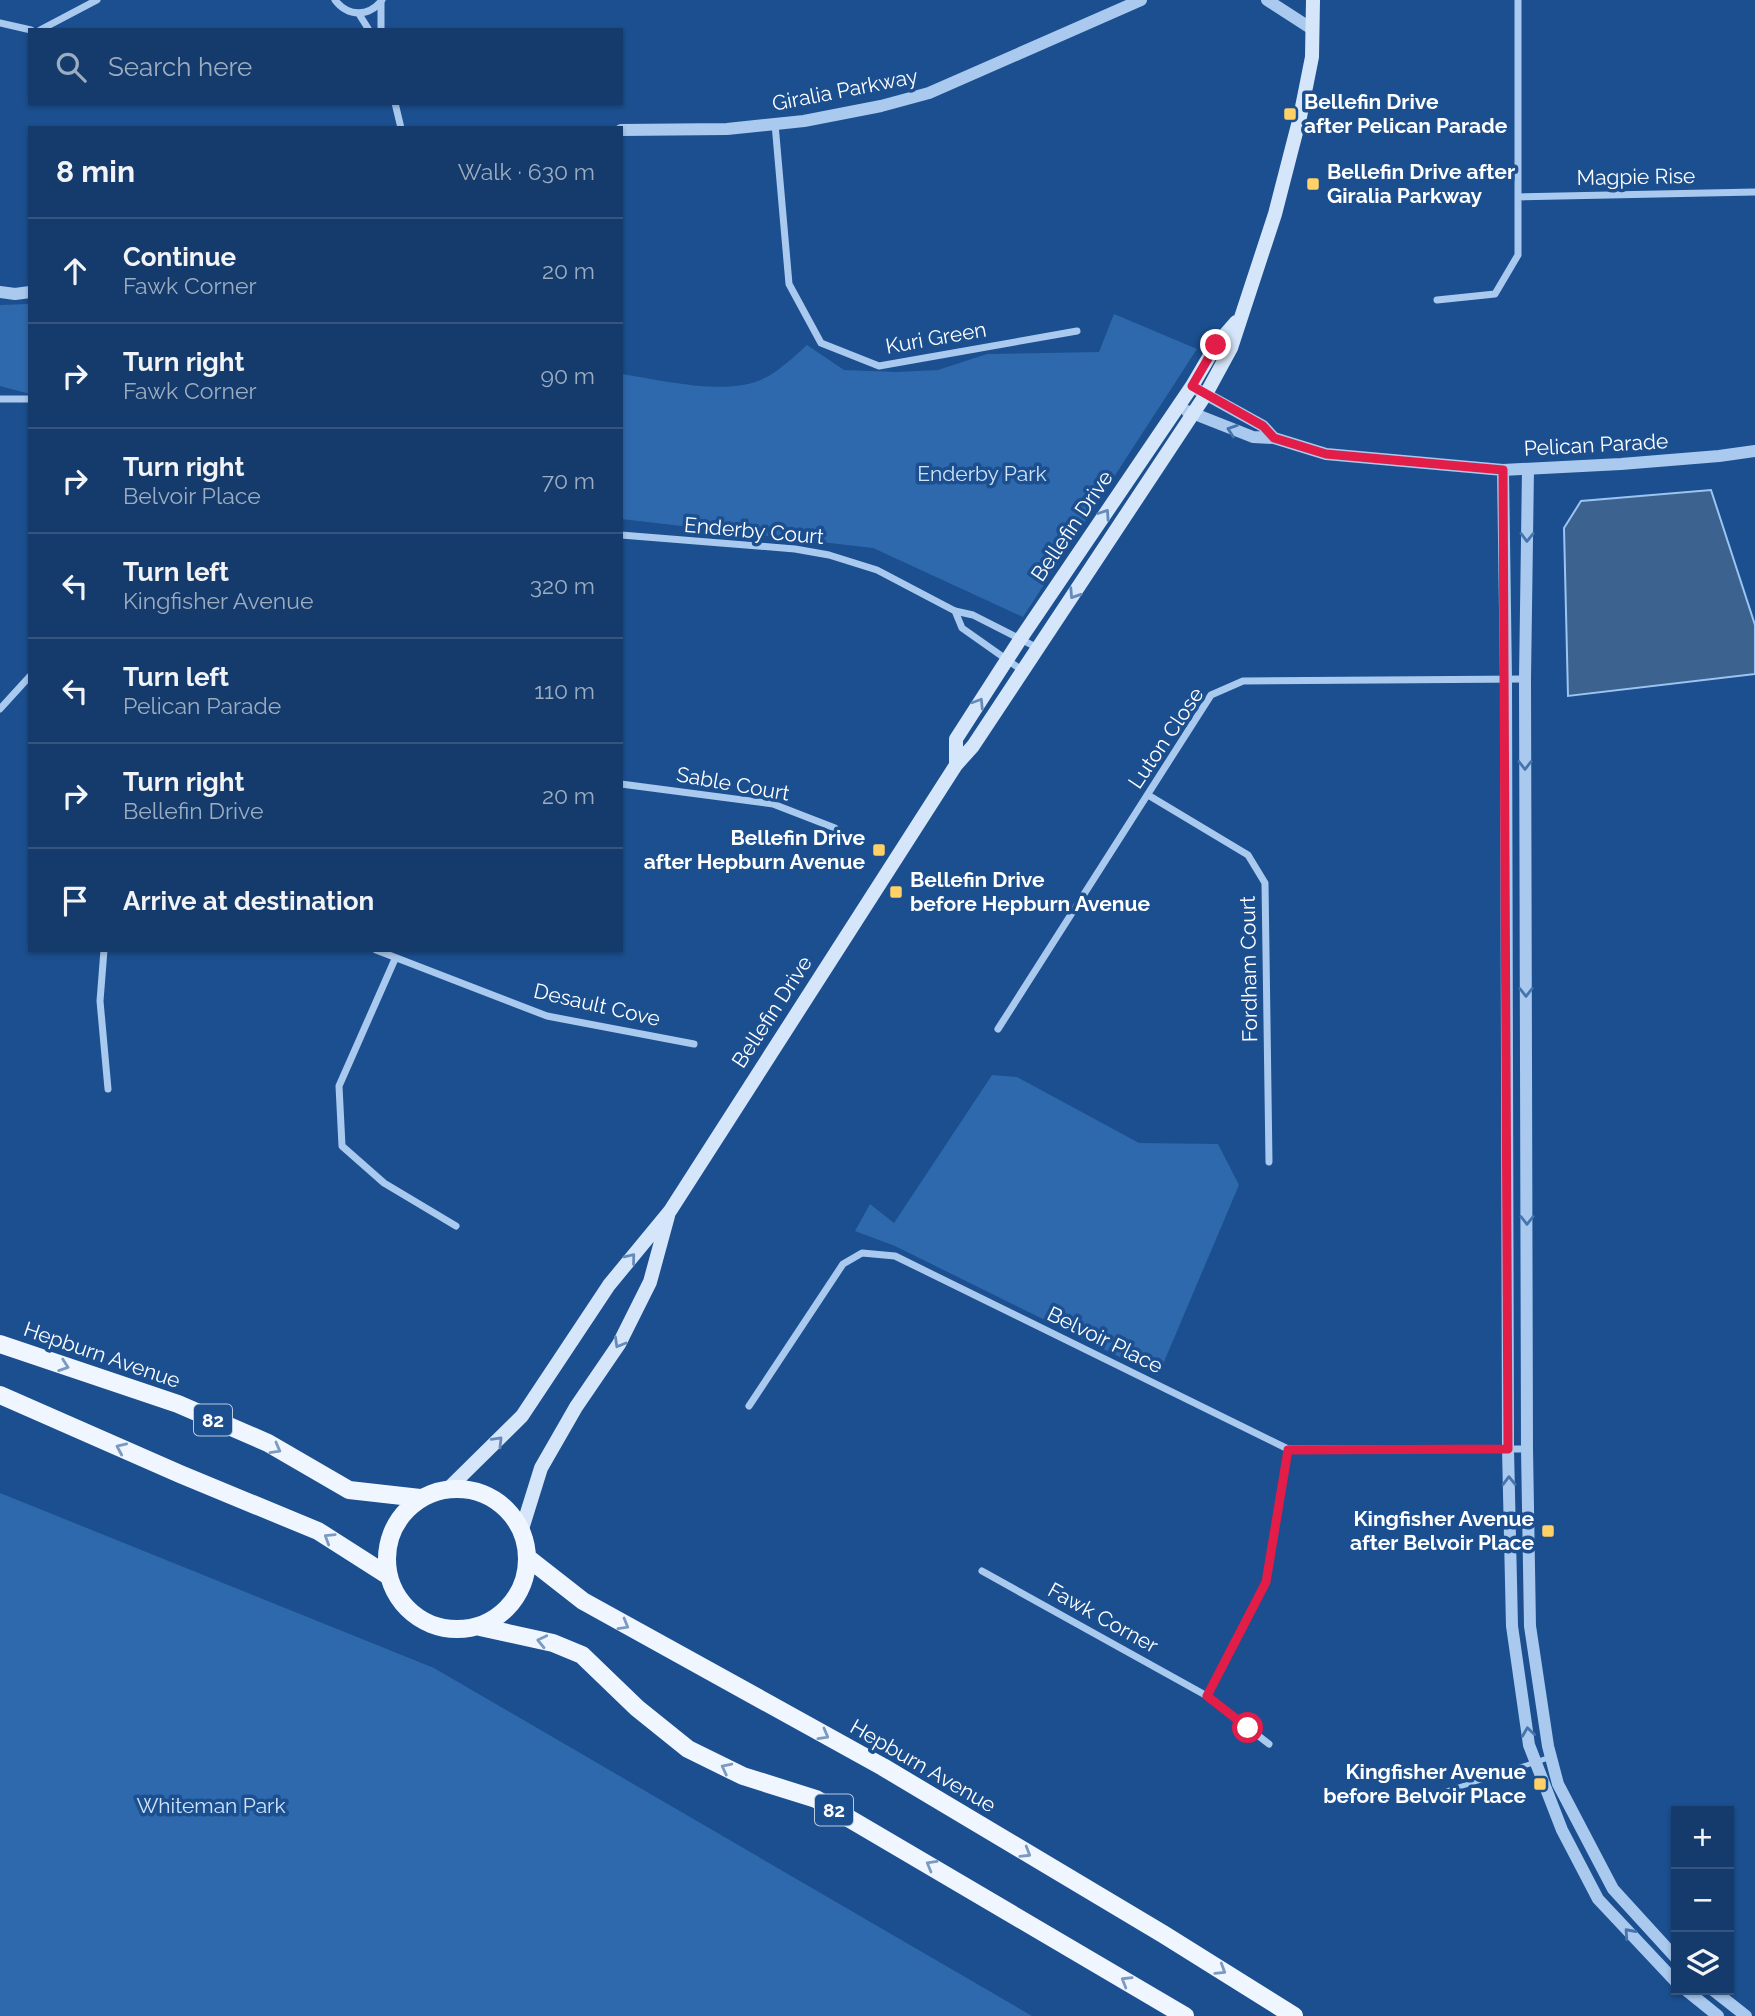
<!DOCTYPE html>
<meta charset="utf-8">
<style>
body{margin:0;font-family:Raleway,sans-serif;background:#1d4271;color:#f1f3f6}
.controls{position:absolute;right:21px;bottom:21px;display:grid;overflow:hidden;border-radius:0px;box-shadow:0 2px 5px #0004}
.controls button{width:63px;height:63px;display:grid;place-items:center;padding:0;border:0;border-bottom:2px solid #33557e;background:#143b6b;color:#f1f3f6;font:35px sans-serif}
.stop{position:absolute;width:21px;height:21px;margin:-16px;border:5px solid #e11d48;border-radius:50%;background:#fff}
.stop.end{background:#e11d48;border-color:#fff;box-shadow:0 2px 7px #0008}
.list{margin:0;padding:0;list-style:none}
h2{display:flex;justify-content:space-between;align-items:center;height:91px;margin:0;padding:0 28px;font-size:30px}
h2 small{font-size:23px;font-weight:400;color:#9dadc1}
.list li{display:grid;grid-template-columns:46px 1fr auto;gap:21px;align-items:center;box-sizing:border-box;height:105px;padding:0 28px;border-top:2px solid #33557e}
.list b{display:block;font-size:26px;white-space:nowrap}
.list p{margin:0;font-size:23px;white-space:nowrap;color:#9dadc1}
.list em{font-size:23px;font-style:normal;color:#9dadc1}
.icon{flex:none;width:38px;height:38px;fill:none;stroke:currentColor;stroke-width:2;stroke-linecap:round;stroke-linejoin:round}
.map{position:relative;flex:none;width:1755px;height:2016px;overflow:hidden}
.search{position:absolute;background:#143b6b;box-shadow:0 2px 5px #0004;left:28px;top:28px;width:595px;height:77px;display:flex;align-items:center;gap:18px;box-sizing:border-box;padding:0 24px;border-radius:0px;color:#9dadc1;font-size:26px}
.panel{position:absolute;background:#143b6b;box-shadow:0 2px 5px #0004;left:28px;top:126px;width:595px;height:826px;border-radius:0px}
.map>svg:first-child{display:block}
.green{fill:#2e69ad}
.water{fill:#3c6290;stroke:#9cc4f0;stroke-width:2}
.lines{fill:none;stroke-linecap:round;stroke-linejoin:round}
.service{stroke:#a9c9ee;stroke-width:5}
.minor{stroke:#a9c9ee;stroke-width:7}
.tertiary{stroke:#a9c9ee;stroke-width:12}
.secondary{stroke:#d6e6fa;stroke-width:14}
.primary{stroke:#f0f6ff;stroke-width:18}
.oneway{stroke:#4674ac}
.oneway2{stroke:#668bba}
.oneway3{stroke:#7b9ac1}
.route{stroke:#e11d48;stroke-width:9}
.poi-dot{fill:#ffd166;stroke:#1b4f8f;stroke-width:2.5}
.labels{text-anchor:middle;stroke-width:7;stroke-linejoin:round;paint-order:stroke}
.shield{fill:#1b4f8f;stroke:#bbcadd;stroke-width:2}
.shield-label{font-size:19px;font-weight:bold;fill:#fff}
.street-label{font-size:21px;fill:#fff;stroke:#1b4f8f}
.poi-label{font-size:21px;font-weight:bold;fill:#fff;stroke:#1b4f8f;text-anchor:start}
.park-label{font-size:21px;fill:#cfe3fa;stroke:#1b4f8f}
</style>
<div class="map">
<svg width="1755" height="2016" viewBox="0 0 1755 2016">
<rect width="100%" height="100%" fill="#1b4f8f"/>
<path class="green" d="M30,304V394L0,386V305Z
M1114,314L1197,349L1023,617L873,548L621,519V374C662,380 720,395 758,381C777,374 792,358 807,345L844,370L896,372L938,370L987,354L1099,352Z
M992,1075L1017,1077L1139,1143L1218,1144L1239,1185L1158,1376L895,1246L855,1231L870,1204L894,1223Z
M0,1493L434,1668L1032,2016H0Z"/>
<path class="water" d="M1711,490L1755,625V674L1568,696L1564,528L1581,501Z"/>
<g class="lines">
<path class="service" d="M1447,1791L1551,1757"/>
<path class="minor" d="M335,0C348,17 369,17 382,0
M381,2V30
M359,14L369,30
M0,23L31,30
M40,30L97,0
M395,103L401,128
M775,124L789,284L821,343L879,366L1077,331
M1518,197L1755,192
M1437,300L1495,294L1518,255V0
M0,399H30
M621,535L795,549L829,555L877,570L955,611L973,615L1038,648
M955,611L962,628L1023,671
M0,709L30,676
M621,784L773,804L835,828
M1148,795L1248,855L1265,883L1269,1162
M104,950L100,1001L108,1089
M376,950L547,1016L694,1044
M395,959L339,1086L342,1146L384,1183L456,1226
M998,1029L1211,695L1243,681L1525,679
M749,1406L843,1264L862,1253L895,1256L1288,1449H1527
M982,1571L1207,1696L1269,1744
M1207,1696L1266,1582L1288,1449"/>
<path class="tertiary" d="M1267,0L1312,29
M621,130L727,129L804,121L881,106L929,93L1141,0
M0,292L15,294L30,292
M1198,390L1263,426L1274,438
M1187,411L1253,437L1274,438L1326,454L1503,470L1621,464L1719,456L1755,451
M1528,469L1525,679L1527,1449L1530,1626L1548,1746L1558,1784L1613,1889L1676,1958
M1503,470L1506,679L1508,1449L1512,1626L1529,1745L1562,1830L1598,1899L1676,1982
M1686,1990L1718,2016
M1713,1990L1746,2016"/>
<path class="secondary" d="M956,765V739L1021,638L1192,386L1216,345L1236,322
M449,1488L522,1416L609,1285L670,1211L956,765L973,746L1206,394L1231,348L1275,214L1300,117L1312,57L1313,0
M522,1529L541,1468L576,1407L619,1344L650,1282L668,1216"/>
<path class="primary" d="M0,1344L178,1404L268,1443L349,1490L420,1498
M0,1395L180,1474L318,1531L387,1575
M387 1559a70 70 0 1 1 140 0a70 70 0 1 1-140 0Z
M528,1558L583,1601L883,1767L1163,1934L1294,2016
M480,1627L553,1643L582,1655L637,1708L688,1749L743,1776L816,1799L1185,2016"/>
</g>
<defs><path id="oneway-chevron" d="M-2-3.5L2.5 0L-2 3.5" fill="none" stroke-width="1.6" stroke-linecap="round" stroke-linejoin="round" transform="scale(1.75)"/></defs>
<g class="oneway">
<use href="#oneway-chevron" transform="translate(1232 430) rotate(-161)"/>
<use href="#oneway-chevron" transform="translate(1527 537) rotate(91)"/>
<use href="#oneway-chevron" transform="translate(1525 765) rotate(90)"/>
<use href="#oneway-chevron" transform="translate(1526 992) rotate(90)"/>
<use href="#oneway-chevron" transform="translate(1527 1220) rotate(90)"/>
<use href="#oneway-chevron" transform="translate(1509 1481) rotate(-91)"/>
<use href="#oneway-chevron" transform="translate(1528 1732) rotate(-98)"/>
<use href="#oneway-chevron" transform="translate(1629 1933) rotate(-132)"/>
</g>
<g class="oneway2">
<use href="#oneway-chevron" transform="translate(1105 514) rotate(-56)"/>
<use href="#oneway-chevron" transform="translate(1074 594) rotate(123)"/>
<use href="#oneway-chevron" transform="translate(979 703) rotate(-58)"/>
<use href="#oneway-chevron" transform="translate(631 1258) rotate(-51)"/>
<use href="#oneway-chevron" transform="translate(619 1343) rotate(120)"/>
<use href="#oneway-chevron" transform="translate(498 1441) rotate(-46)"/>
</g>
<g class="oneway3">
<use href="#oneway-chevron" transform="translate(64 1366) rotate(19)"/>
<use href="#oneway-chevron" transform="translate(121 1448) rotate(-156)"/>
<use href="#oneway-chevron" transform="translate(276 1449) rotate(29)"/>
<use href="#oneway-chevron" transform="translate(329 1538) rotate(-148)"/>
<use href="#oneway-chevron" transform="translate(624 1625) rotate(30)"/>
<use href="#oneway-chevron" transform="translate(542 1641) rotate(-167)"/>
<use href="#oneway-chevron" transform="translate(824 1735) rotate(29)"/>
<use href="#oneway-chevron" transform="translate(726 1768) rotate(-153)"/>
<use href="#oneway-chevron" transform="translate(1026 1853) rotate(31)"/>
<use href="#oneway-chevron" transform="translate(931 1865) rotate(-150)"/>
<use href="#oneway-chevron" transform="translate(1221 1970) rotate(32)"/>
<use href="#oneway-chevron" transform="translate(1126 1981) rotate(-149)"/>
</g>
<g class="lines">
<path class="route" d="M1216,345L1192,386L1263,426L1274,438L1326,454L1503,470L1508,1449L1288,1450L1266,1582L1207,1696L1248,1728"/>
</g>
<g class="poi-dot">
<rect x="1283" y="107" width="14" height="14" rx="3.5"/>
<rect x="1306" y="177" width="14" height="14" rx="3.5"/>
<rect x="872" y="843" width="14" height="14" rx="3.5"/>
<rect x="889" y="885" width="14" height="14" rx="3.5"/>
<rect x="1541" y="1524" width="14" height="14" rx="3.5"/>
<rect x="1533" y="1777" width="14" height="14" rx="3.5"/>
</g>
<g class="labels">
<g class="shield">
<rect x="194" y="1404.5" width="38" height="31" rx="5"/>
<rect x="815" y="1794.5" width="38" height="31" rx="5"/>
</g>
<g class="shield-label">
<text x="213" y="1427">82</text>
<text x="834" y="1817">82</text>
</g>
<g class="street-label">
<text transform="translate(845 90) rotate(-11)" y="7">Giralia Parkway</text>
<text transform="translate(1636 177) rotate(-1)" y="7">Magpie Rise</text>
<text transform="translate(936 338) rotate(-10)" y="7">Kuri Green</text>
<text transform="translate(1596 445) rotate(-3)" y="7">Pelican Parade</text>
<text transform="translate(1072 526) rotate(-56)" y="7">Bellefin Drive</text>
<text transform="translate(754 531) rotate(5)" y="7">Enderby Court</text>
<text transform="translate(1166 738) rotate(-56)" y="7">Luton Close</text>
<text transform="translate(733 784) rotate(10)" y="7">Sable Court</text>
<text transform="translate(1249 969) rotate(-91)" y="7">Fordham Court</text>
<text transform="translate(597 1005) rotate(13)" y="7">Desault Cove</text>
<text transform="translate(772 1012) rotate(-57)" y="7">Bellefin Drive</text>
<text transform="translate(1105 1340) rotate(26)" y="7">Belvoir Place</text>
<text transform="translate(102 1355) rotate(19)" y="7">Hepburn Avenue</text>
<text transform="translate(1103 1618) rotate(29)" y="7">Fawk Corner</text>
<text transform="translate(923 1766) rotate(30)" y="7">Hepburn Avenue</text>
</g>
<g class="poi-label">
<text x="1304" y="109">Bellefin Drive<tspan x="1304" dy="24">after Pelican Parade</tspan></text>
<text x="1327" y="179">Bellefin Drive after<tspan x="1327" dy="24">Giralia Parkway</tspan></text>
<text x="865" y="845" text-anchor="end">Bellefin Drive<tspan x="865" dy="24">after Hepburn Avenue</tspan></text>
<text x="910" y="887">Bellefin Drive<tspan x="910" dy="24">before Hepburn Avenue</tspan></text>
<text x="1534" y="1526" text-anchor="end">Kingfisher Avenue<tspan x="1534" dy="24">after Belvoir Place</tspan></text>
<text x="1526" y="1779" text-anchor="end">Kingfisher Avenue<tspan x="1526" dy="24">before Belvoir Place</tspan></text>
</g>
<g class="park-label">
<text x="982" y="481">Enderby Park</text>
<text x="211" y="1813">Whiteman Park</text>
</g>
</g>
</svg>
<div class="controls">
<button>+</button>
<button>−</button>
<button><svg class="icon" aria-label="layers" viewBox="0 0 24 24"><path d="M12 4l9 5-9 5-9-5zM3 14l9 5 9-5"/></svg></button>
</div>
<div class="stop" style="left:1248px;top:1728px"></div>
<div class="stop end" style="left:1216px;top:345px"></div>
<div class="search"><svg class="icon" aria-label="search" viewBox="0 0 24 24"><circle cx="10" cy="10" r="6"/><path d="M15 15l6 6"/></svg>Search here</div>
<section class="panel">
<h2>8 min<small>Walk · 630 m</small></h2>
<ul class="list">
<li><svg class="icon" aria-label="ahead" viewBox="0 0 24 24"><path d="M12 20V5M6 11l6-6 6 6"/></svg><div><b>Continue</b><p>Fawk Corner</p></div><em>20 m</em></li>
<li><svg class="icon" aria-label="right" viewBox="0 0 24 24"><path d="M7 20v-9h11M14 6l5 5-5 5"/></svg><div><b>Turn right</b><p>Fawk Corner</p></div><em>90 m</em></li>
<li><svg class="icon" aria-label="right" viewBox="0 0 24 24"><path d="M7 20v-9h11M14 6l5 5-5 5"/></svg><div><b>Turn right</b><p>Belvoir Place</p></div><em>70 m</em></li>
<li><svg class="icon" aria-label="left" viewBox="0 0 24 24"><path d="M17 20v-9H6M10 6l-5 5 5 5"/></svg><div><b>Turn left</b><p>Kingfisher Avenue</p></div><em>320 m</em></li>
<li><svg class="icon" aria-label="left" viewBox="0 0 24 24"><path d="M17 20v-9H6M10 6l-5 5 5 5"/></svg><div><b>Turn left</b><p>Pelican Parade</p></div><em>110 m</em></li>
<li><svg class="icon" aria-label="right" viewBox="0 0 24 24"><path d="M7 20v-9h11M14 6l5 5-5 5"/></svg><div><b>Turn right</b><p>Bellefin Drive</p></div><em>20 m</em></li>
<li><svg class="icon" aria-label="arrive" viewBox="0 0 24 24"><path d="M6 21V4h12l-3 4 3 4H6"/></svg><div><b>Arrive at destination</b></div></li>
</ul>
</section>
</div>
